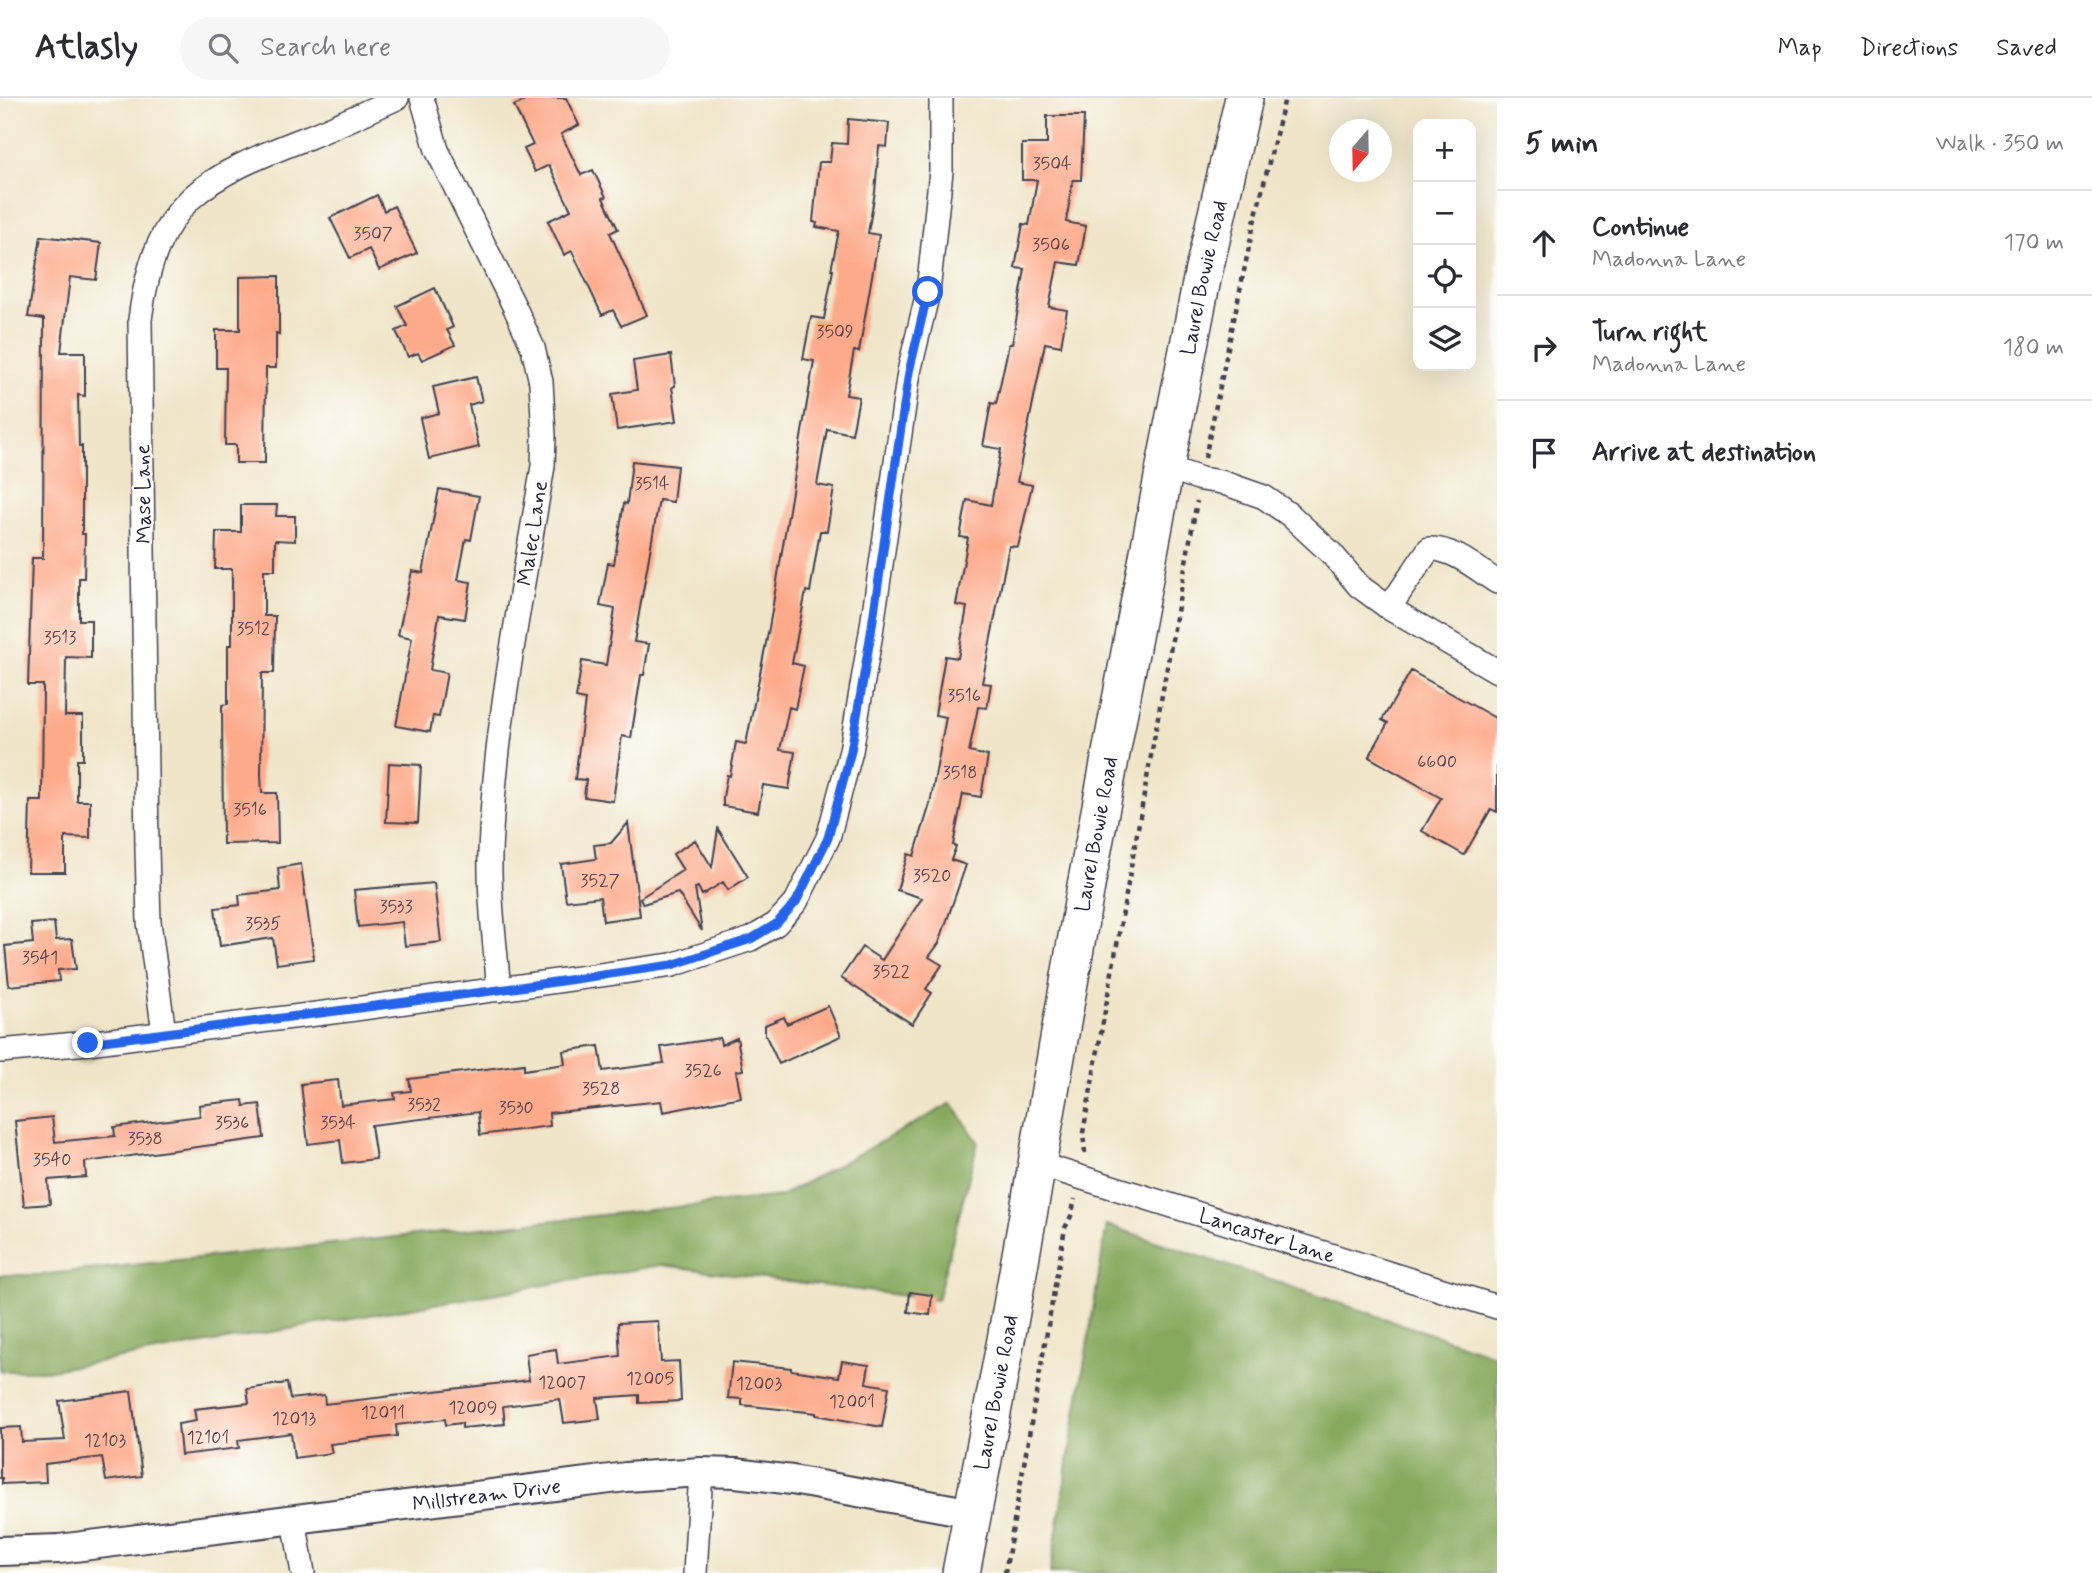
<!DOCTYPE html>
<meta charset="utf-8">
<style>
body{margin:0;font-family:Mynerve,sans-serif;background:#f7f7f7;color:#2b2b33}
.controls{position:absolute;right:21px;top:21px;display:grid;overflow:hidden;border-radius:14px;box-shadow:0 7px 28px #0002}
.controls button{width:63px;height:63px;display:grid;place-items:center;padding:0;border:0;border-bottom:2px solid #e1e1e2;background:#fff;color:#2b2b33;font:35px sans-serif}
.compass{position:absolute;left:1329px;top:21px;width:63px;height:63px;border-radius:50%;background:#fff;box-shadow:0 7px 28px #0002;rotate:200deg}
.stop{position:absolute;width:21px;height:21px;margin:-16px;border:5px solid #2563eb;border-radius:50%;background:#fff}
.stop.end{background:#2563eb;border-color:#fff;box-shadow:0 2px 7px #0008}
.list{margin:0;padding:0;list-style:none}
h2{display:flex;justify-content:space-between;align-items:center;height:91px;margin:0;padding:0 28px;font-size:30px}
h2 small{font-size:23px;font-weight:400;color:#7c7c81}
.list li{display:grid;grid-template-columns:46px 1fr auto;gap:21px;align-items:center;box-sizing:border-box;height:105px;padding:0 28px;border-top:2px solid #e1e1e2}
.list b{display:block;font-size:26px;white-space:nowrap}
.list p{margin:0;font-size:23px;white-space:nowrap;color:#7c7c81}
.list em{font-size:23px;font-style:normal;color:#7c7c81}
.icon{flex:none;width:38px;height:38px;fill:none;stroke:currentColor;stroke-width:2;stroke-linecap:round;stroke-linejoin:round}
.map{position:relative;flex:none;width:1497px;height:1475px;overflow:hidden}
header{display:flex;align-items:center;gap:42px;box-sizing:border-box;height:98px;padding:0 35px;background:#fff;border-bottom:2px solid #e1e1e2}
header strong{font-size:33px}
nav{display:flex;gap:38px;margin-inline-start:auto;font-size:24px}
.search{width:490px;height:63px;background:#f7f7f7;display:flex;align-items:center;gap:18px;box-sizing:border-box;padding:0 24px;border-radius:38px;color:#7c7c81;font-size:26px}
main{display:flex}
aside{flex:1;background:#fff}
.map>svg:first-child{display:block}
.forest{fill:#87a95d;stroke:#54664c;stroke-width:2}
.building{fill:#fdaa8b}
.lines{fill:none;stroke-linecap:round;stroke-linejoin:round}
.minor-casing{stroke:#413f50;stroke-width:26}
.tertiary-casing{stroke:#413f50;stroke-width:32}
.primary-casing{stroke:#413f50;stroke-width:40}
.path{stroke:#413f50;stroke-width:4.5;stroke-dasharray:5 5;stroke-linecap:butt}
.minor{stroke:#fff;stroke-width:23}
.tertiary{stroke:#fff;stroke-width:28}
.primary{stroke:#fff;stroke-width:37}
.route{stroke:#2563eb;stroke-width:9}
.labels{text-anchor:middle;stroke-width:5;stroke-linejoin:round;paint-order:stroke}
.number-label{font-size:18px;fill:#59444f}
.street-label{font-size:21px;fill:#22223b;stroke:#fdfcf7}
</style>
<header>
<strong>Atlasly</strong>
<div class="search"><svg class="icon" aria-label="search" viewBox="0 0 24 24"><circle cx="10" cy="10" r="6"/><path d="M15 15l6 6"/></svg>Search here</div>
<nav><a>Map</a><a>Directions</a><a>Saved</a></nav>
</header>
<main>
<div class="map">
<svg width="1497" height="1475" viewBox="0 0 1497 1475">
<rect width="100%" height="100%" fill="#fdfcf7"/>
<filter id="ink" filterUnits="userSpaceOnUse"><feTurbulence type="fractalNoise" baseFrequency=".0143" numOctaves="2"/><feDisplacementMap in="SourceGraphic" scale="14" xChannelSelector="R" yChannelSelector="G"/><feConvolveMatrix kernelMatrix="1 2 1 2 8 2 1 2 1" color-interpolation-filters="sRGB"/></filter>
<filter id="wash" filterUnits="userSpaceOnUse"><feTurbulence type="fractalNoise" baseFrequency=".00686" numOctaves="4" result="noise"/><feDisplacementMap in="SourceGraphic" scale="28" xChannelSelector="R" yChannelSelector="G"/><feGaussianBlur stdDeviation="1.57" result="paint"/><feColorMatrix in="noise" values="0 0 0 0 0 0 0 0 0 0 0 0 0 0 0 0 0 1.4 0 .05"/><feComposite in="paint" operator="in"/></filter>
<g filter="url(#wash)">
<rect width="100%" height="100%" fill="#f0e5c9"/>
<path class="forest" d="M952,1005L978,1044L937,1202L661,1167L45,1273H0V1177H39L781,1098Z
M1107,1127L1497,1258V1475H1050Z"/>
<g id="blocks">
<path class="building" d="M531,0H566L579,27L561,36L581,77L593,72L606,99L603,100L618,131L610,135L647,217L621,228L613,212L602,217L572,153L564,157L548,123L571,112L549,67L535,74L524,51L533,47L514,8Z
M1047,18H1084L1081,82H1073L1066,124L1086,128L1079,167L1058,164L1049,209L1067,212L1061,248L1045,245L1017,384L1032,387L1018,449L1009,448L982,585L991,586L987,610L978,609L969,654L988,658L981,699L963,696L953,747L956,748L951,762L966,767L939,845L929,859L942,867L926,891L932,895L912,926L841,880L862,849L882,862L922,800L897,792L908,756L914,758L930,706L946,619L935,617L945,558L958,560L967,509L956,507L968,440L960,439L967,402L991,407L1001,351L983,348L991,305L996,306L1009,246H1012L1025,171L1015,170L1023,126L1029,127L1037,82H1022V46H1047Z
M848,21L889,25L887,49L879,48L875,94L868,135L879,137L859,254L854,253L846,297L859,299L852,336L827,331L817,387L834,390L827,433H820L810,494L806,493L792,565L804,568L795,611L789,609L780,652L795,654L789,691L763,687L758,714L723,708V699L727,677L730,678L736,644L746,646L769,530L814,263L803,261L811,219L824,221L833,172H831L839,133L816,129L817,125L813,124L819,64H830L832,45L847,46Z
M377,97L384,113L394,108L417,155L379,172L369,151L350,160L330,120Z
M41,138L101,145L96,182L70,179L61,254H85V298L78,297L79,348H82V436H85L84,480H79V522H91V560L66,559L65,618H83V662H77V703H90V740L65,739V774H28L30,703H42L43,587H28L32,460H43L44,221L28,219Z
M279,178V236L276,235V270H266L265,365H236V347H225L226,270H216V232H240V179Z
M435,190L453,229L447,232L455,247L422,262L418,255L408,259L396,233L407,228L397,208Z
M671,257L675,288L672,289L677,323L617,332L612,296L637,292L633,263Z
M476,279L482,303L469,307L479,349L429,361L420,320L439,315L433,289Z
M632,363L677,368L673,404L659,402L634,544L649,546L644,577H641L631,640L622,638L613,703L584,699L586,682L575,681L585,602L576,600L582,563L606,567L615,511L600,508L608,465L614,466L624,405L627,406Z
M439,391L479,398L471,442L466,441L458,482L471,484L465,521L439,517L430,572L447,575L439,619L433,618L430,634L396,628L412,540L398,537L412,473L423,475Z
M241,407H277L276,418H295V443L275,442V472H264V518H275L274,575H262L261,677L262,695H277L278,745L223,746L222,607L228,606V547H232V471H215L216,434H241Z
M1411,573L1497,621V714L1491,711L1464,757L1422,733L1441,700L1369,659L1388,625L1382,622Z
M389,665L421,667L418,725L386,724Z
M628,725L640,818L603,823L600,799L566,803L561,766L596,761L594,747L611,745Z
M718,731L748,779L728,792L723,784L702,797L698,789L695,790L702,833L678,795L643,806L640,800L683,772L673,756L695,742L712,769Z
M301,766L314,861L277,866L273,840L220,848L215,810L240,807L239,797L280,792L278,770Z
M434,785L441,844L405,848L402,824L358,829L354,792Z
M54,824L56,842L72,841L76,871L58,872L59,883L9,888L5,848L33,845L31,826Z
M828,908L841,938L779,966L765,936V927L784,919L787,926Z
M720,940L721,947L737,940L743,972L736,973L741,999L663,1014L661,1003L549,1015L550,1028L480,1037L478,1014L371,1027L376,1061L343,1065L340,1042L308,1046L301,986L338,982L341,1007L395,1001L394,995L411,993L409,981L524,966V972L565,966L563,953L599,948L603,973L664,965L661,949Z
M243,1002L244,1008L260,1006L264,1040L85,1064L86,1079L48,1082L50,1106L24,1108L15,1023L52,1019L55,1044L115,1038L114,1029L200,1018L199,1007Z
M910,1194L932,1197L930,1217L908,1214Z
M658,1223L661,1264L679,1263L681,1303L639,1305V1297L597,1300L600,1321L564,1325L560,1301L503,1308L505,1326L462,1330V1325L446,1327L445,1321L396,1327L397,1338L330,1346L332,1355L294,1360L291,1335L238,1342L239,1350L181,1357L178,1326L196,1323L194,1311L249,1305L247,1291L287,1285L290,1301L324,1297L325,1306L529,1282L526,1256L556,1251L558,1266L620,1258L618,1225Z
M842,1263L869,1267L866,1285L889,1289L882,1329L816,1317V1315L742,1307V1301L728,1300L732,1264L791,1270V1272L839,1279Z
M131,1293L142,1378L106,1383L102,1359L45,1366L46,1384L2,1386V1380H0V1330L21,1329L22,1344L65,1342L59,1303Z"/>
</g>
</g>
<g filter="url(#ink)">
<use href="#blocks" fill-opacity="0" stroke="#413f50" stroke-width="2"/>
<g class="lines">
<g class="minor-casing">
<g id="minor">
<path d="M422,0L437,52L516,212L533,250L541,284L544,338L543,368C522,496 495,625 490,754C489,800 495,847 499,892"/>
<path d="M1165,369L1201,381L1221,384L1264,399L1290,417L1331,455L1359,488L1389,510L1497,573"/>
<path d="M1389,510L1429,451C1452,449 1478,472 1497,484"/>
<path d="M164,935L149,824L147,751L140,222C155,101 205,79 309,39C339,27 368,13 397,0"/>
<path d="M0,953L88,945L348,912L672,867L751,841L776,826L796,804L828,740L851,653L871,535L909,274L928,194L941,73V0"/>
<path id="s1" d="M1038,1066L1497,1209"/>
<path d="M294,1421L303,1475"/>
<path d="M695,1475L701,1374"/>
</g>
</g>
<g class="tertiary-casing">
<g id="tertiary">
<path id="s2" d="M0,1453L59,1451L626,1379L701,1374L736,1375L792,1382L973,1415"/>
</g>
</g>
<g class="primary-casing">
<g id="primary">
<path id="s3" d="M961,1475L1006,1242L1086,788L1165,369L1203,176L1244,0"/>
</g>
</g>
<path class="path" d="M1205,360L1254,125L1285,0
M1085,1055L1083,1035L1197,403
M1005,1475L1065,1130L1071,1118L1075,1101"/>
<use href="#minor" class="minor"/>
<use href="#tertiary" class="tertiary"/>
<use href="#primary" class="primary"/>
</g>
</g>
<g class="lines" filter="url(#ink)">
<path class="route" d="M88,945L499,892L672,867L751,841L776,826L796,804L828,740L851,653L871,535L909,274L928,194"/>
</g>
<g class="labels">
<g class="number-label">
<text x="1052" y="71">3504</text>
<text x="373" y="141">3507</text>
<text x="1051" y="152">3506</text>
<text x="835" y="239">3509</text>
<text x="652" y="391">3514</text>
<text x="253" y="536">3512</text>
<text x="60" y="545">3513</text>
<text x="964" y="603">3516</text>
<text x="1437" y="669">6600</text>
<text x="960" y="680">3518</text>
<text x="250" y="717">3516</text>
<text x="932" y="783">3520</text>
<text x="600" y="788">3527</text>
<text x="396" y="814">3533</text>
<text x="263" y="831">3535</text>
<text x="40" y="865">3541</text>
<text x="891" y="879">3522</text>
<text x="703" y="978">3526</text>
<text x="601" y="996">3528</text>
<text x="424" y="1012">3532</text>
<text x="516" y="1015">3530</text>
<text x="232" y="1030">3536</text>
<text x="338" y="1030">3534</text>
<text x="145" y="1046">3538</text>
<text x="52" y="1067">3540</text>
<text x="650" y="1286">12005</text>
<text x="562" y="1290">12007</text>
<text x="759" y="1291">12003</text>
<text x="852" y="1309">12001</text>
<text x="473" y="1315">12009</text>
<text x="383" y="1320">12011</text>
<text x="294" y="1326">12013</text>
<text x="208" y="1345">12101</text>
<text x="105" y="1348">12103</text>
</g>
<g class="street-label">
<text dy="7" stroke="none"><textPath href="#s3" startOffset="1318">Laurel Bowie Road</textPath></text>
<text transform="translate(143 396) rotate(-91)" y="7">Mase Lane</text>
<text transform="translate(532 435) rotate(-81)" y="7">Malec Lane</text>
<text dy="7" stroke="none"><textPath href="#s3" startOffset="751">Laurel Bowie Road</textPath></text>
<text dy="7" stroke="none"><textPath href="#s1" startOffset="240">Lancaster Lane</textPath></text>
<text dy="7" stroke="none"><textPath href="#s3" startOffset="184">Laurel Bowie Road</textPath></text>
<text dy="7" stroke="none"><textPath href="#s2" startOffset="490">Millstream Drive</textPath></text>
</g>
</g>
</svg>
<div class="controls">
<button>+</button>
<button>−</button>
<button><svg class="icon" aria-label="locate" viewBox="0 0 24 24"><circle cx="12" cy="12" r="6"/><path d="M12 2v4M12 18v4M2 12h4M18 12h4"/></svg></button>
<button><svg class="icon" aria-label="layers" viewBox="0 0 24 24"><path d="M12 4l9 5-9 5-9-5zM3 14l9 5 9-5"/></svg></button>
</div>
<svg class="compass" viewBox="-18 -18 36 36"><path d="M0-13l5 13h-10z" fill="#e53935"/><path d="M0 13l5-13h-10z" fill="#7c7c81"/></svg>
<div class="stop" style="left:928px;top:194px"></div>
<div class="stop end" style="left:88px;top:945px"></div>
</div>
<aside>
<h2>5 min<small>Walk · 350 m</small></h2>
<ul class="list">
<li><svg class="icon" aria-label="ahead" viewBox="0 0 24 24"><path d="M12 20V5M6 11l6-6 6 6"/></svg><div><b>Continue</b><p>Madonna Lane</p></div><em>170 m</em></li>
<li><svg class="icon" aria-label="right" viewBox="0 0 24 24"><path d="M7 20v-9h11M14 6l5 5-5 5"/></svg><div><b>Turn right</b><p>Madonna Lane</p></div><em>180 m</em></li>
<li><svg class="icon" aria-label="arrive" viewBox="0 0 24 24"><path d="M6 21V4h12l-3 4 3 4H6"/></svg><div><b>Arrive at destination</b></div></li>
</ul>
</aside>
</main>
